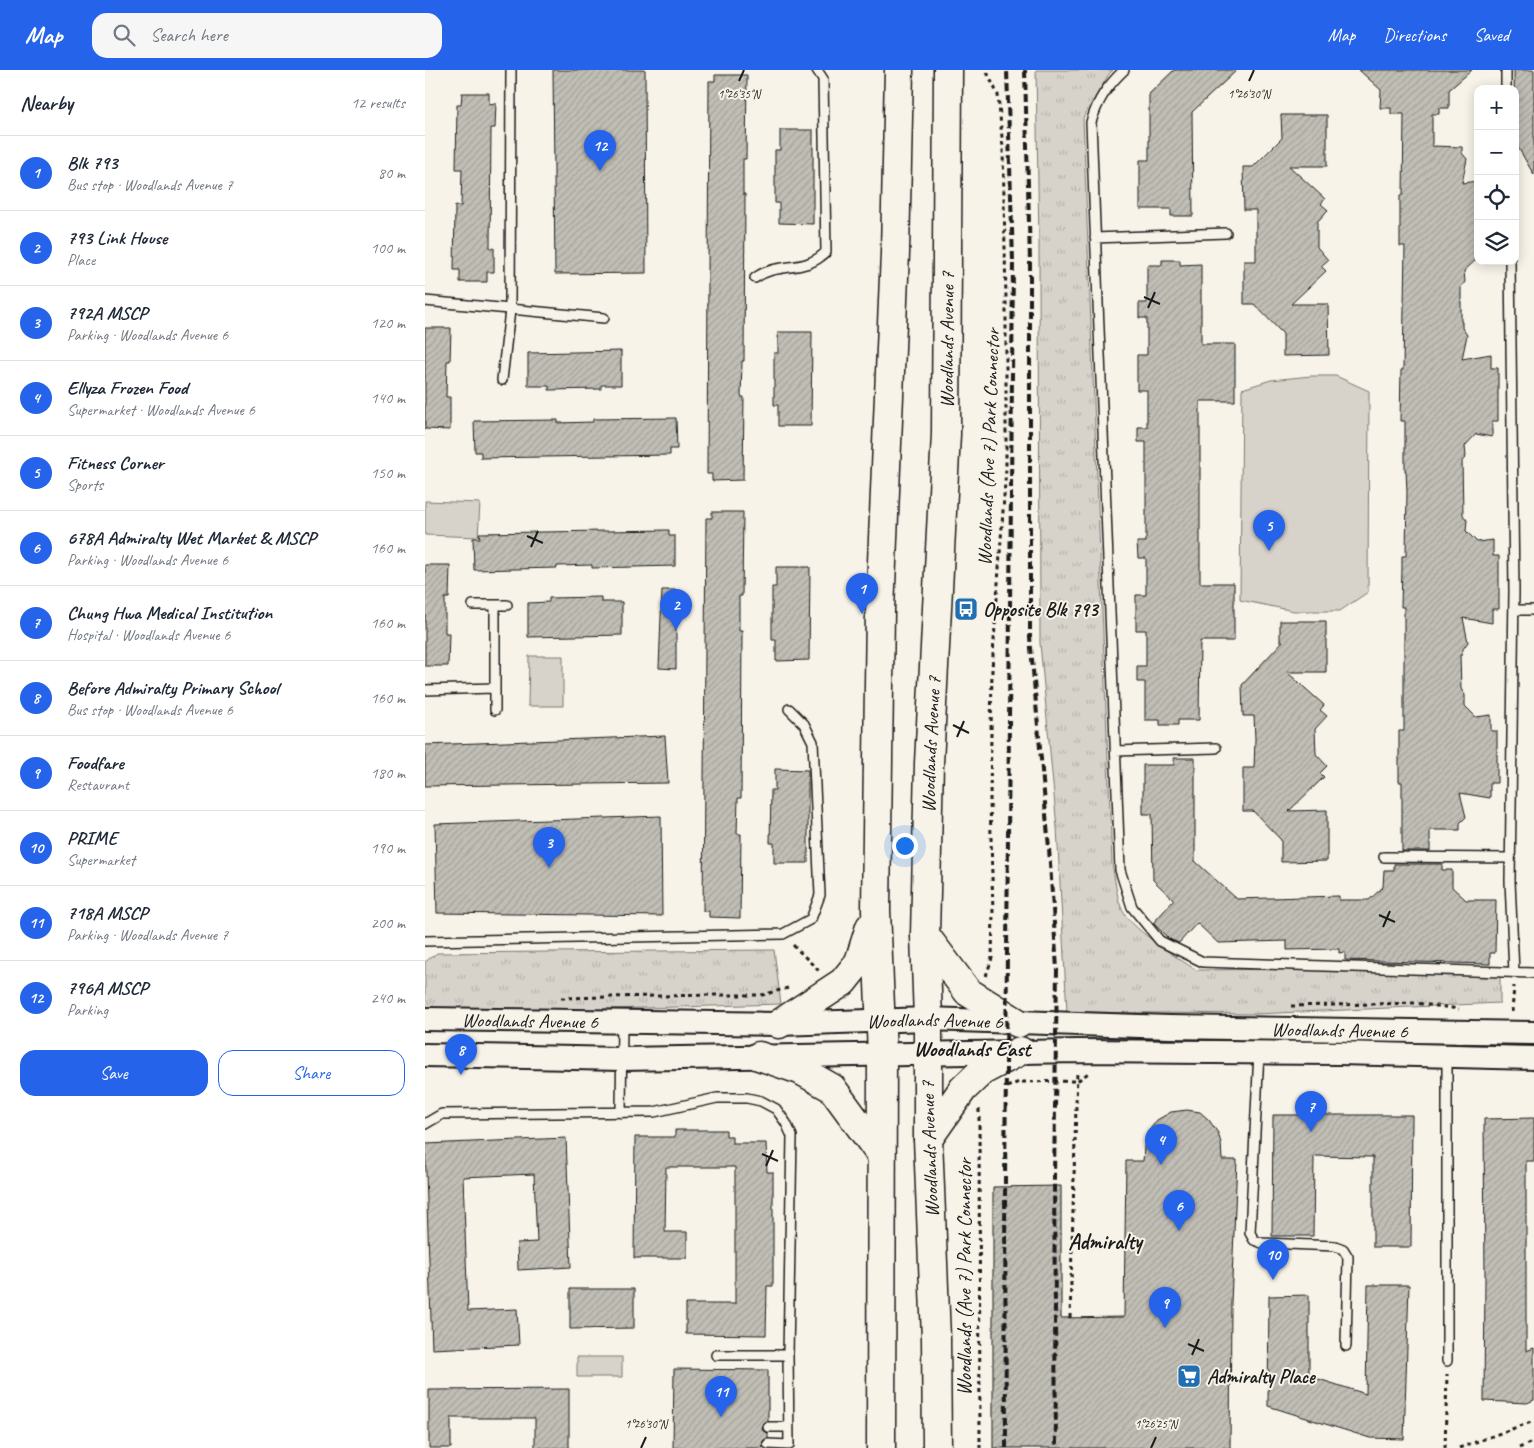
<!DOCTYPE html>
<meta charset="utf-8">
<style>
body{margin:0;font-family:Caveat,sans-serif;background:#f6f6f7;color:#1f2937}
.controls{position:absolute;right:15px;top:15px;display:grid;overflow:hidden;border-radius:10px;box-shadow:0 2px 12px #0003}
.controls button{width:45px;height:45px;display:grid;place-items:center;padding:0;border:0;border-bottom:1px solid #e0e1e3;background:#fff;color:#1f2937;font:25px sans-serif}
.you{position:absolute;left:479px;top:775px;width:18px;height:18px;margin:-12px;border:4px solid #fff;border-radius:50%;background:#1a73e8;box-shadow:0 0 0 8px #1a73e833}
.badge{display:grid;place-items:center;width:32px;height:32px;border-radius:50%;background:#2563eb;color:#fff;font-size:16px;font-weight:700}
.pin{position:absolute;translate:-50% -41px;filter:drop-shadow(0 1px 2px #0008)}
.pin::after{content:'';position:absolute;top:26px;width:18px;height:15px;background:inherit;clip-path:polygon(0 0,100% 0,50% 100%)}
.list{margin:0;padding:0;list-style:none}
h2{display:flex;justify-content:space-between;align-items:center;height:65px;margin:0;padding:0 20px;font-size:21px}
h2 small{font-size:16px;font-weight:400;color:#747a83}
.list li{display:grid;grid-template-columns:32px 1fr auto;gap:15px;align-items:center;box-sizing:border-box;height:75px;padding:0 20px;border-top:1px solid #e0e1e3}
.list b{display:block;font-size:19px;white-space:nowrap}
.list p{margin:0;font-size:16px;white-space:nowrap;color:#747a83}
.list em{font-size:16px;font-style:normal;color:#747a83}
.actions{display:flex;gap:10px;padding:15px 20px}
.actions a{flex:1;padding:11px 0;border:1px solid #2563eb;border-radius:15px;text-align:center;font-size:18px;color:#2563eb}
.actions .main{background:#2563eb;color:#fff}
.icon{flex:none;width:28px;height:28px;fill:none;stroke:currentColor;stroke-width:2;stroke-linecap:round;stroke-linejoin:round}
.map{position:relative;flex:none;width:1109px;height:1378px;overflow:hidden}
header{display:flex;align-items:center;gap:30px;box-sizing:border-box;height:70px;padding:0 25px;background:#2563eb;color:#fff}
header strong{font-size:24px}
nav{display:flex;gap:28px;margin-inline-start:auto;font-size:18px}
.search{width:350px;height:45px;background:#f6f6f7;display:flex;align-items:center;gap:12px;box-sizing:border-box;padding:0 18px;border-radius:15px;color:#747a83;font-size:19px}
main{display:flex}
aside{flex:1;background:#fff}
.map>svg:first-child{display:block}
.grass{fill:url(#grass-tufts);stroke:#7a7874}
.park{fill:#d7d3cb;stroke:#7a7874}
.building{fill:url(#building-hatch);stroke:#1c1c1c}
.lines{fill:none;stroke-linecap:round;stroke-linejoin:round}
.service-casing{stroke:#1c1c1c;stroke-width:12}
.tertiary-casing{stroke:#1c1c1c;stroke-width:26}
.primary-casing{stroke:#1c1c1c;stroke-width:31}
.path{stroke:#1c1c1c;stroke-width:3;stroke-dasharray:4 4;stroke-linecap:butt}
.service{stroke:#f7f3e8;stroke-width:9}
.tertiary{stroke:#f7f3e8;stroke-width:22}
.primary{stroke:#f7f3e8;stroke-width:28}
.rail{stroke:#1c1c1c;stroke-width:4;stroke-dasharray:8 4;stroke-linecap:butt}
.ticks{fill:none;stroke:#1c1c1c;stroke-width:2}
.labels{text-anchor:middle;stroke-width:4;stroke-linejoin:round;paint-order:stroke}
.street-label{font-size:20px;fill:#1c1c1c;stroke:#f7f3e8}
.poi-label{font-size:20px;font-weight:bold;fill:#1c1c1c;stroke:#f7f3e8;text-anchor:start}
.neighbourhood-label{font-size:21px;font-weight:bold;fill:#1c1c1c;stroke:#f7f3e8}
.quarter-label{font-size:22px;font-weight:bold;fill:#1c1c1c;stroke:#f7f3e8}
.ticks-label{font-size:12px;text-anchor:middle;fill:#1c1c1c;stroke:#f7f3e8;stroke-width:4;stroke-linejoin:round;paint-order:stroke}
</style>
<header>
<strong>Map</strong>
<div class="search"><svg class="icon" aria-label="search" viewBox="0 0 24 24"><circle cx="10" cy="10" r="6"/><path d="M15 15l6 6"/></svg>Search here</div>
<nav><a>Map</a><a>Directions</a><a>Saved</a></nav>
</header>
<main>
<aside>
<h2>Nearby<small>12 results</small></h2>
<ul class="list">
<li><span class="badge">1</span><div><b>Blk 793</b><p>Bus stop · Woodlands Avenue 7</p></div><em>80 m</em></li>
<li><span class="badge">2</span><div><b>793 Link House</b><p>Place</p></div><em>100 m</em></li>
<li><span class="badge">3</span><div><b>792A MSCP</b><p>Parking · Woodlands Avenue 6</p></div><em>120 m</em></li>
<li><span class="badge">4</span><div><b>Ellyza Frozen Food</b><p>Supermarket · Woodlands Avenue 6</p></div><em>140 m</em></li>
<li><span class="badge">5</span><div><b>Fitness Corner</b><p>Sports</p></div><em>150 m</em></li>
<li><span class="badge">6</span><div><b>678A Admiralty Wet Market &amp; MSCP</b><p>Parking · Woodlands Avenue 6</p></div><em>160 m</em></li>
<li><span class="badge">7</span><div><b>Chung Hwa Medical Institution</b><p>Hospital · Woodlands Avenue 6</p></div><em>160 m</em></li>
<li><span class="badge">8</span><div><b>Before Admiralty Primary School</b><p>Bus stop · Woodlands Avenue 6</p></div><em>160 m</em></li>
<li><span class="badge">9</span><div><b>Foodfare</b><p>Restaurant</p></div><em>180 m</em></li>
<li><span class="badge">10</span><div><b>PRIME</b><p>Supermarket</p></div><em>190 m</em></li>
<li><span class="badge">11</span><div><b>718A MSCP</b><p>Parking · Woodlands Avenue 7</p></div><em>200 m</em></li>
<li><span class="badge">12</span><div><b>796A MSCP</b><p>Parking</p></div><em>240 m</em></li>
</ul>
<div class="actions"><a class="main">Save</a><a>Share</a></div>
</aside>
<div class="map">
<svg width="1109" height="1378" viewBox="0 0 1109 1378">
<defs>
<pattern id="grass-tufts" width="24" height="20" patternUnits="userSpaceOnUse" patternTransform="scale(1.25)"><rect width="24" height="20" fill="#d7d3cb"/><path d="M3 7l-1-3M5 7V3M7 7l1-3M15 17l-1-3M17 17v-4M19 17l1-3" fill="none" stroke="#b8b5ae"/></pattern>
<pattern id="building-hatch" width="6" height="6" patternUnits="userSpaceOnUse" patternTransform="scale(1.25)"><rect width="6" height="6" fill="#c0beb5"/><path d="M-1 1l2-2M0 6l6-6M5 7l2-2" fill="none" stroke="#a4a39b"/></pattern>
</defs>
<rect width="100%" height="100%" fill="#f7f3e8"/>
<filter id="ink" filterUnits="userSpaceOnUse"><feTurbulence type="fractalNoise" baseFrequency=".02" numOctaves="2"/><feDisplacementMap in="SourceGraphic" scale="10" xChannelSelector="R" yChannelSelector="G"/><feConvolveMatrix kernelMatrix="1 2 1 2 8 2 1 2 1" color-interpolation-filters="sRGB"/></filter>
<g filter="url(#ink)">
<path class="grass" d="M611,0H688L684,4L658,48L687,794C690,808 691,824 696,837C702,857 753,888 771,900L1075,897V933L831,944L642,942L632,758L615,573L614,171Z
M349,880L356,934L10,944L0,938V892L12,883Z"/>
<path class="park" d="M886,306H911L944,321L943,522L915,541H869L815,530L817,319L846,310Z
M0,431L55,433L53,467L0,465Z
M104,586H138V636H103Z
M152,1287H197V1307H152Z"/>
<path class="building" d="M128,0H220L221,203L130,204Z
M749,0H812L767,42L768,146H746V139H715V90H724V24Z
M934,0H1047L1024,20V38H1014V44H1007V76L1037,77V83L1042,89L1037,113L1053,111V188L1039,201L1040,212L1036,217V252H1037V258L1042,265L1037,289L1066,284V298H1073V351H1067V367L1051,364L1040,376L1041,387L1037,391L1038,445L1042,450L1041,461L1052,472L1068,470V486H1074V539H1067V553L1038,548L1043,572L1038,579L1037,585H1035L1036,619L1040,625V636L1051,647L1066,645V661H1072V713H1065V728L1035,723L1041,747L1035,753V760H1005V781H977V712H974V661H979V537H976L977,498V486H981L982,421L981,401H980V351H975L976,300H978L980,176H975V125H978L979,44H966V38H955L956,20Z
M1089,0H1109V105L1090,72Z
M290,5H322L321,89H318V124H320L319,291H317L316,327H319L318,410L287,411V404H282L284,11H290Z
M37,23H64V34L71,33L70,58H66L65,178H69V202H62V212H35V200H29L30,136H36L37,99H31L32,35H36Z
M856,45H902V96H864L900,129L896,134L903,140L892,152V177L903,190L896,196L901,201L866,234H903L904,285L858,286V264L829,234H819V191H831V140H819L818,97H828L857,68Z
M355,60H388V154L354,153V133H350V80H355Z
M737,190H755V195L776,194V274H810V331H775V513H809V571H775L774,650H753V655H735V650H720V612H712V596H721V560H711V525H721V488H713L712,472H721V372H713V357H722V320H712V285H722V248H714V233H722V195H737Z
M0,258H26L25,291H22L21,327H25V360L0,359Z
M353,262H387L386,356H353V335H349V283H353Z
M196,281V315H176V319L124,320V316H103V283Z
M251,348L252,379H245V385L56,388V382H50L49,351L133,350V353L168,352V349Z
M287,442H318L317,526H314V561H317L316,728H313L312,764H316L315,848L284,847V841H278L281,448H287Z
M244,460V466H250V496L167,498V495L132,496V498L49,500L48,468H55L54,463Z
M0,495H25L24,528H20V563H24L23,596H0Z
M351,497H385L384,590L351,591V570H347V517H351Z
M237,520H251V599L234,598Z
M176,527V532H197V565L103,567V533L124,532V528Z
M855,551H901V602H862L899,635L895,640L902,646L890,659L891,684L902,696L895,703L899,707L864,741L902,740V791L856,792V770L828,741H818V698H829L830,669L829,646H818L817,615L858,571H855Z
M240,666L243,713L0,716V675Z
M749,688H770V791L812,829L914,826V830H944L958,817L959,800H969V794H1017V800H1027V817L1041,830H1071L1070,883H1065V894L920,890V882L914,883V879L862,880V871L793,873L772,853L754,873L744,869L728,853L749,830L728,810L727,744H718V695H749Z
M350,699L383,700V793H349V773H345L346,720H350Z
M236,746L237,846L12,843L10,754Z
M762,1040L775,1042L784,1050L793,1063L796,1073L797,1090H812L806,1233L805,1378H568V1117L636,1116V1248L699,1247L701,1091H718L719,1077L723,1062L732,1050L746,1042Z
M848,1045H987L986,1177H948V1087L889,1086L888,1166H847Z
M1109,1048V1091H1101V1281L1109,1278V1330L1102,1333L1059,1331L1060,1209L1059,1049Z
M250,1060H301V1066H307V1073H341L342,1102H348V1216H342L341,1265L261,1264V1234H310V1097H241L240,1162H262V1188H209L210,1067H250Z
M141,1068L146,1197L93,1200L92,1173L112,1172L109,1104L38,1107L43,1241L92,1239L94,1275L7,1279L0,1074Z
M943,1215H984L979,1369L945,1368L843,1336L844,1226L884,1225V1306L941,1324Z
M145,1219H209V1258L145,1259Z
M249,1299L343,1300V1351L339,1352L337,1357L338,1361L343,1363V1368L338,1371V1378H248Z
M144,1319V1378H110V1348H26V1378H4V1320Z"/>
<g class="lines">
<g class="service-casing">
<path id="service" d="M699,0C682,16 673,30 666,52L695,800L707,837L735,871L778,892L1109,903
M1081,0V19
M670,168L801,163
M1085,191L1089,521L1085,811L1089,903
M330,208C353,191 379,204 401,182L398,9L392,0
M0,231L179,248
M77,310L85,240L86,0
M48,535H82
M1089,540H1109
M0,620L69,618
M70,640V535
M690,681L791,678
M959,787L1085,788
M0,871L358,864L386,849L395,825L388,672L379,654L364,639
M834,982L825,1163L829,1170L837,1173L910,1176L918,1179L923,1187L921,1276
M196,1043L197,953
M0,1054L17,1044L229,1042L292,1028H322L336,1031L351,1039L361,1053L367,1066L363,1285L364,1375L343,1374
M291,1285H363
M1022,1291V986
M343,1357H363"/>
</g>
<g class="tertiary-casing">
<g id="tertiary">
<path id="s1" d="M0,949L354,954L503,949L745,957L1109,963"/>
<path d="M0,985L196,989L652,981L914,983L1109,988"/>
</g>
</g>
<g class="primary-casing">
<g id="primary">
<path d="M500,865L543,922L593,953"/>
<path d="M354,954L418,912L434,892L445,857"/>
<path d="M334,986L375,1000L407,1018L456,1085"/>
<path d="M503,1069L538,1019L557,1001L595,981"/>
<path d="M456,1378L457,985L451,840L455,540L470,183L474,0"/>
<path id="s2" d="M512,1378L511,1268L503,1069V949L500,865L504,693L521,364L523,0"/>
</g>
</g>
<path class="path" d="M368,875L394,901
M561,906L567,888L568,843L565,729L567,599L581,398V230L578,78L573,25L561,0
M136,928L283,925H337L363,918
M866,936L990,933L1034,939
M1087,942L1089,916
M582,1017L594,1012L652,1011L665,1002
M554,1039L555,1378
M645,1248L652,1001
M1020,1378L1022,1304
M1034,1378L1109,1351
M1094,1378L1109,1371"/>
<use href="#service" class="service"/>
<use href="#tertiary" class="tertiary"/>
<use href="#primary" class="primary"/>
<path class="rail" d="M600,0L605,192V567L624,778L632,899L629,1107L631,1378
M581,1378L580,1112L588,191L582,0"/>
</g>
</g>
<path class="ticks" d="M314,11L319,0M824,11L829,0M719,227L735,234M723,238L730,222M102,466L118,473M106,477L113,461M528,655L544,663M532,667L539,651M954,845L970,852M958,857L965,841M337,1084L353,1091M341,1096L348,1080M763,1274L779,1281M767,1285L774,1269M216,1378L221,1367M726,1378L731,1367"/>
<defs>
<g id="bus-square" transform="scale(1.25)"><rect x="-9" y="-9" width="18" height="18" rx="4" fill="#1f6fb2" stroke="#f7f3e8"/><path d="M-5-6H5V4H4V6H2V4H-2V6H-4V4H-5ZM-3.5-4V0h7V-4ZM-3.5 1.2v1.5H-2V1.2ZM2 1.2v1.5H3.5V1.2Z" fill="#fff"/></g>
<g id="supermarket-square" transform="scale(1.25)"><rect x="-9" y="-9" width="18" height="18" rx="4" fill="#1f6fb2" stroke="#f7f3e8"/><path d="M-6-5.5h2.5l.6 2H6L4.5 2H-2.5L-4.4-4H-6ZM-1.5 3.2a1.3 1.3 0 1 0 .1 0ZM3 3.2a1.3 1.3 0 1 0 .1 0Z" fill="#fff"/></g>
</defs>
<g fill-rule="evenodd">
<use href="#bus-square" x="541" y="539"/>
<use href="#supermarket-square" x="764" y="1306"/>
</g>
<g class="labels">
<g class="street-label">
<text dy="7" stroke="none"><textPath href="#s2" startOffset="1109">Woodlands Avenue 7</textPath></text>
<text transform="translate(563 377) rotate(-88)" y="7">Woodlands (Ave 7) Park Connector</text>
<text dy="7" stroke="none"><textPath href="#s2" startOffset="704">Woodlands Avenue 7</textPath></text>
<text dy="7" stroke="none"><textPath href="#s1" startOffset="105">Woodlands Avenue 6</textPath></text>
<text dy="7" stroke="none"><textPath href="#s1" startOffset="510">Woodlands Avenue 6</textPath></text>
<text dy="7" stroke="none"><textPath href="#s1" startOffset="915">Woodlands Avenue 6</textPath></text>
<text transform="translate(504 1079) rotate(-92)" y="7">Woodlands Avenue 7</text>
<text transform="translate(539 1207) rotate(-90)" y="7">Woodlands (Ave 7) Park Connector</text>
</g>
<g class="poi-label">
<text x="558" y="546">Opposite Blk 793</text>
<text x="782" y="1313">Admiralty Place</text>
</g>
<g class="neighbourhood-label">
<text x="547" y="986">Woodlands East</text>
</g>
<g class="quarter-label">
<text x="680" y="1179">Admiralty</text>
</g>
</g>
<g class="ticks-label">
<text x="824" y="28">1°26'30"N</text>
<text x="314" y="28">1°26'35"N</text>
<text x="221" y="1358">1°26'30"N</text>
<text x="731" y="1358">1°26'25"N</text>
</g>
</svg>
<div class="controls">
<button>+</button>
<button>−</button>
<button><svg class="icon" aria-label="locate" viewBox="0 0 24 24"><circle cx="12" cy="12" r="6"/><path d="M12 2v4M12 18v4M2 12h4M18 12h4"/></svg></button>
<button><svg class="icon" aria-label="layers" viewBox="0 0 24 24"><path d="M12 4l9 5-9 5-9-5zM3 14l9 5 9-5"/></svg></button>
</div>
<div class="you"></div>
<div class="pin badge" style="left:437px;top:544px">1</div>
<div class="pin badge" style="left:251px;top:560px">2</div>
<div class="pin badge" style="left:124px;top:798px">3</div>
<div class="pin badge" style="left:736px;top:1095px">4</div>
<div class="pin badge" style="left:844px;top:481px">5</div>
<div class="pin badge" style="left:754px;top:1161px">6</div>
<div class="pin badge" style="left:886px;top:1062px">7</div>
<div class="pin badge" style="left:36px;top:1005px">8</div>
<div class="pin badge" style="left:740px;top:1258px">9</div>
<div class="pin badge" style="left:848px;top:1210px">10</div>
<div class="pin badge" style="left:296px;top:1347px">11</div>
<div class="pin badge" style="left:175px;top:101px">12</div>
</div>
</main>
